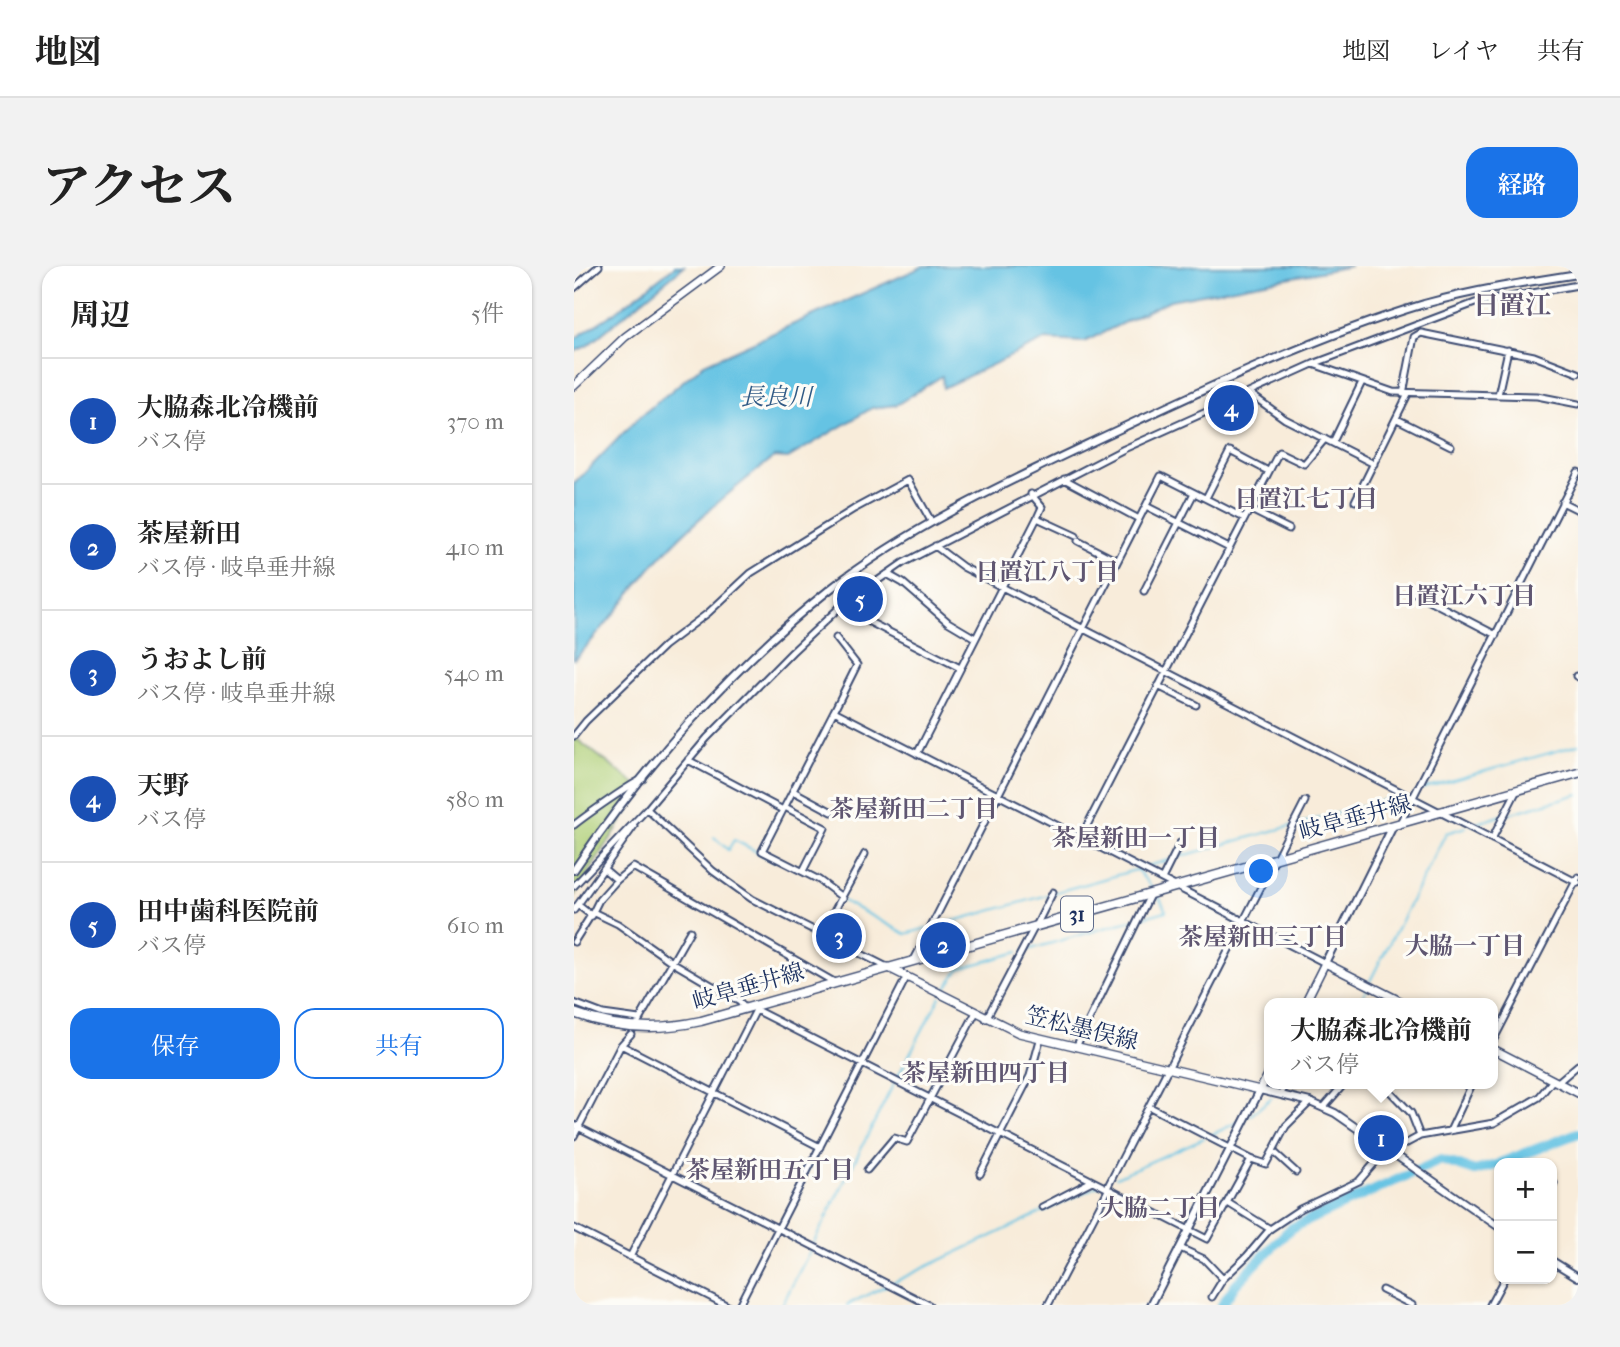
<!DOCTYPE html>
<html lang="ja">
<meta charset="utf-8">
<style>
body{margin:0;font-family:"IM FELL French Canon","Noto Serif JP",serif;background:#f2f2f2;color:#222}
.controls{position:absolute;right:21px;bottom:21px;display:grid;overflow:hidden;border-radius:14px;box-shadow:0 2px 5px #0004}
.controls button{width:63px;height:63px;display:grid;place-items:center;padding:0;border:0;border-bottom:2px solid #e0e0e0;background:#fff;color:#222;font:35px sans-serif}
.you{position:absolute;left:688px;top:606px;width:24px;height:24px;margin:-18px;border:5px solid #fff;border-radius:50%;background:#1a73e8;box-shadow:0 0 0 10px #1a73e833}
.badge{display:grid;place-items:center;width:46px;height:46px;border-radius:50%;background:#1a73e8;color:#fff;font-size:23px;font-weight:700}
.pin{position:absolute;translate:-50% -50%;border:4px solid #fff;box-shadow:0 2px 7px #0006}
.popup{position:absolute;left:690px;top:732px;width:234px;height:91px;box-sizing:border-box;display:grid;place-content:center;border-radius:14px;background:#fff;filter:drop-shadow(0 2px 5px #0005);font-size:23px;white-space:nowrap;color:#767676}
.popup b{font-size:26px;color:#222}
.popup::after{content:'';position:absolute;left:50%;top:100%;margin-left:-14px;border:14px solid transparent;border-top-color:#fff}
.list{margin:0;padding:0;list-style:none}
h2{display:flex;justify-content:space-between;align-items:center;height:91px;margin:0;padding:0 28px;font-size:30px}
h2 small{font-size:23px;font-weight:400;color:#767676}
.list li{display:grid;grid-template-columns:46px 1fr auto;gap:21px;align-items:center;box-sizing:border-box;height:126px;padding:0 28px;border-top:2px solid #e0e0e0}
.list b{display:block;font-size:26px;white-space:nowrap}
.list p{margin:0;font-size:23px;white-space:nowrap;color:#767676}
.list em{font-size:23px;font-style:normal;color:#767676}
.actions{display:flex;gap:14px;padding:21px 28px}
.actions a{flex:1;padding:16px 0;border:2px solid #1a73e8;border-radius:21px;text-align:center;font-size:24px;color:#1a73e8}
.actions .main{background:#1a73e8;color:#fff}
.map{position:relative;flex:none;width:1004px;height:1039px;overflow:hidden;border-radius:21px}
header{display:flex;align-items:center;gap:42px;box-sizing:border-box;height:98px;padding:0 35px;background:#fff;border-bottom:2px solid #e0e0e0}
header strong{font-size:33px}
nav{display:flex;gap:38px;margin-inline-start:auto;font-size:24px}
.intro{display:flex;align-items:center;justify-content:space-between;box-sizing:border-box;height:168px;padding:0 42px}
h1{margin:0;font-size:49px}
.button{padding:18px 32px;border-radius:21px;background:#1a73e8;color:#fff;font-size:24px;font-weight:700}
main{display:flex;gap:42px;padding:0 42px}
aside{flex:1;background:#fff;border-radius:21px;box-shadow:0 2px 5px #0004}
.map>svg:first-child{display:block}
.green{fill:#afcf77;stroke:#657f6a;stroke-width:2}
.water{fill:#65c3e3;stroke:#4079a0;stroke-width:2}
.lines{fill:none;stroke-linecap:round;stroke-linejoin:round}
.stream{stroke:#65c3e3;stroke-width:2}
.river{stroke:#65c3e3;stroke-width:10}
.minor-casing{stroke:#3c4b71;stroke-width:9}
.tertiary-casing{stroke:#3c4b71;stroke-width:10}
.secondary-casing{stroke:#3c4b71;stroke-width:10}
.primary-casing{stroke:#3c4b71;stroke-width:11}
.minor{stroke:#fff;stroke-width:5}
.tertiary{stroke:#fff;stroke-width:6}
.secondary{stroke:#fff;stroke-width:7}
.primary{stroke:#fff;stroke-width:8}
.labels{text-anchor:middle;stroke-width:6;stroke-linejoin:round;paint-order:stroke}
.shield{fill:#fdfcf7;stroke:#5f6c8c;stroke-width:2}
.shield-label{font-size:21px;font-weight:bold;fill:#1b2f5e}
.street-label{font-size:23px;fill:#1b2f5e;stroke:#fdfcf7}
.water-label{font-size:24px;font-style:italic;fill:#315b86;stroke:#fdfcf7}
.neighbourhood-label{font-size:24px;font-weight:bold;fill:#5f5671;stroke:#fdfcf7}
.quarter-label{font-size:26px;font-weight:bold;fill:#5f5671;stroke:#fdfcf7}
</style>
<header>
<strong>地図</strong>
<nav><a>地図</a><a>レイヤ</a><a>共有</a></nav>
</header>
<div class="intro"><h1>アクセス</h1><a class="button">経路</a></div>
<main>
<aside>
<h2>周辺<small>5件</small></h2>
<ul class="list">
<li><span class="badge" style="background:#1a4fb4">1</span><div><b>大脇森北冷機前</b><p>バス停</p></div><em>370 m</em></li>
<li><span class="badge" style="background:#1a4fb4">2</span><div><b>茶屋新田</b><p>バス停 · 岐阜垂井線</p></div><em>410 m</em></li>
<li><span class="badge" style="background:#1a4fb4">3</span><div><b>うおよし前</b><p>バス停 · 岐阜垂井線</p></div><em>540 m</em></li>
<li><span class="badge" style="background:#1a4fb4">4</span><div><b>天野</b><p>バス停</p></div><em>580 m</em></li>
<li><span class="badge" style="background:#1a4fb4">5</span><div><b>田中歯科医院前</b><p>バス停</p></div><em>610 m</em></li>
</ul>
<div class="actions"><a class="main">保存</a><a>共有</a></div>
</aside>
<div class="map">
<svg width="1004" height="1039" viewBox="0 0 1004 1039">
<rect width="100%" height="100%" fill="#fdfcf7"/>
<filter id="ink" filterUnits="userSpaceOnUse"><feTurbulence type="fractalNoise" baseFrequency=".0143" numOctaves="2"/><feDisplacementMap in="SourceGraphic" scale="14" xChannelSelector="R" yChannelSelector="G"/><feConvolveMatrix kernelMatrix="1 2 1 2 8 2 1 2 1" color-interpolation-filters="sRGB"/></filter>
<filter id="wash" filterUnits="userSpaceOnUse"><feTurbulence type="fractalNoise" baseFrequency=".00686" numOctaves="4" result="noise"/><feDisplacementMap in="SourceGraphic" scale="28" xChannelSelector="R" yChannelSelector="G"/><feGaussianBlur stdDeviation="1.57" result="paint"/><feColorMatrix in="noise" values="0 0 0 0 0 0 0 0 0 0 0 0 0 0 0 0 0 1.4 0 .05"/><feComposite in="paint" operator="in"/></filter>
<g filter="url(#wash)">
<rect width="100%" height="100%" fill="#f8ecda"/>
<path class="green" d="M0,471L68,523L0,630Z"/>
<path class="water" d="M101,0H110L13,80L0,86V73L43,45Z
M350,0H777L596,34L510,76L471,74L369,122L368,110L322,139L298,142L214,192L200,191C158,224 116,258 80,298C53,330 30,364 0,393V218L63,153L130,98Z"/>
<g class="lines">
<path class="stream" d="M847,523L1004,479
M934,548L1004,528
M722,559L828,529
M897,559L929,549
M140,571L154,584L160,574L201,595
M601,592L717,560
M570,601L595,594
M563,604L580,624
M479,627L565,603
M269,635L332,668L353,662
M567,652L592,645L584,629
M358,661L474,629
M450,685L562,653
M796,715L872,567L892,561
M369,726L385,703L444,686
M785,737L794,720
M323,812L366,731
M701,826L705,818
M676,850L698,831
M635,870L668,854
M542,911L630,872
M239,978L320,817
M318,1017L534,915
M208,1039L237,983
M273,1039L313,1019"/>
<path class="river" d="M926,897L1004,867
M648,1039L662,1018L717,962L867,894L901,905L925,898"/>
</g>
</g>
<g filter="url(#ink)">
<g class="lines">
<g class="minor-casing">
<path id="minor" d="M0,22L25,0
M739,98L819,126L963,130L1004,138
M675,127L711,153L800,198
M829,128L840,71L847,67L960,90L1004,107
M924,129L934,84
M823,153L877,180
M759,176L788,116
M490,213L565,253
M632,232L656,185L694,205
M781,235L834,128
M988,236L1004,244
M572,240L655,282
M675,243L715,263
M463,252L502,270
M504,275L543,295
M361,280L389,301L1004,617
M313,308L329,317L374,356L401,372
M570,325L620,227
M839,326L922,369
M266,341L386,402
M1002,410L1004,411
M584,420L622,439
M260,445L283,399L262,372
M0,470L12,455L90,380L134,347L177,307L280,243L334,214L357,255
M343,488L463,252L468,241L457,228
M114,494L209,544L260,445L751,697
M219,525L258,546
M211,541L251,562L229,605
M73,543L139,605L178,633L313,701
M209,544L188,585L245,614L269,632
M0,559C10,551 59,516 69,513
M825,559L1004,206
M507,571L705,186L730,198L751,173
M918,573L943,524
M30,603L43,614L25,634L19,646L44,658L98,696L166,736L170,742
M588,613L606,577
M43,614L59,601L260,716
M0,620L73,543L133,472L218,386L266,341L329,297L550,183L739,98L901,37L1004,19
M4,639L18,650
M0,644L60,560
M462,660L479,626
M248,668L291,588
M0,676L19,646
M340,694L587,210L670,252
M0,737L29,748L65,753
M182,739V744L633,973L677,893L692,898L712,860L736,836
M412,753L461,660
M64,756L116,665
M919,775L1004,611
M47,779L246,881
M502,781L577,627
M984,816L1004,799
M809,818L837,847L846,870
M707,828L712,818
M576,841L677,893
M750,841L770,818
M0,859L355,1039
M876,865L898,818
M0,870L47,779L57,768
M699,885L722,906
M816,886L846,870L920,857L965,831L979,814
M293,904L320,872L333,876L401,748
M406,908L456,810L466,774
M978,921L980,917
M533,922L731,535
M654,937L696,963
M468,941L518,915
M0,962L152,1039
M606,982L630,993L649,1013
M56,991L182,744
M808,1024L838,1039
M638,1031L649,1013L673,990L696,963L726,943L785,915L812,884
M165,1039L332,712
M474,1039L534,924
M916,1039L930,1013"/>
</g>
<g class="tertiary-casing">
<path id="tertiary" d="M0,604C68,503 159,400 255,324C334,262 431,217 522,174C629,124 737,72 850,38C901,24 952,16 1004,8
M751,697L818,562
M978,995L1004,1011
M577,1039L686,824L736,836L761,847L925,961"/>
</g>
<g class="secondary-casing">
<path id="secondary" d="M0,120L51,71L147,0
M313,701L445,767L686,824L695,807
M731,737L751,697L830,737
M919,783L1004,827"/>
</g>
<g class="primary-casing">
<path id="primary" d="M0,747C42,763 83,765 127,755L1004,507"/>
</g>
<use href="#minor" class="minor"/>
<use href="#tertiary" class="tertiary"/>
<use href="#secondary" class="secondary"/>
<use href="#primary" class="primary"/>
</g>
</g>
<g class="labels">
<rect class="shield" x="487" y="630.5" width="32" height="35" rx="5"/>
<g class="shield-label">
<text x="503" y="655">31</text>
</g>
<g class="street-label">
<text transform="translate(781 551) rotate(-15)" y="8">岐阜垂井線</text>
<text transform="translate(174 720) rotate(-16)" y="8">岐阜垂井線</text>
<text transform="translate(508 762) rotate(14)" y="8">笠松墨俣線</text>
</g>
<g class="water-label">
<text x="202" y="139">長良川</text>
</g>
<g class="neighbourhood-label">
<text x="732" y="241">日置江七丁目</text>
<text x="473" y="314">日置江八丁目</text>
<text x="890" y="338">日置江六丁目</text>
<text x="340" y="551">茶屋新田二丁目</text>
<text x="562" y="580">茶屋新田一丁目</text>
<text x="689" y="679">茶屋新田三丁目</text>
<text x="891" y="688">大脇一丁目</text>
<text x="412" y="815">茶屋新田四丁目</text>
<text x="196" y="912">茶屋新田五丁目</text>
<text x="586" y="950">大脇二丁目</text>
</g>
<g class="quarter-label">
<text x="938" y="48">日置江</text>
</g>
</g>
</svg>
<div class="controls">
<button>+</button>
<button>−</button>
</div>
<div class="you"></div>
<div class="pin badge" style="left:807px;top:872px;background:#1a4fb4">1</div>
<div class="popup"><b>大脇森北冷機前</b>バス停</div>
<div class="pin badge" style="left:369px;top:679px;background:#1a4fb4">2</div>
<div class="pin badge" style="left:265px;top:670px;background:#1a4fb4">3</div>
<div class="pin badge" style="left:657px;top:142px;background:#1a4fb4">4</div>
<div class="pin badge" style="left:286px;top:333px;background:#1a4fb4">5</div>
</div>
</main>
